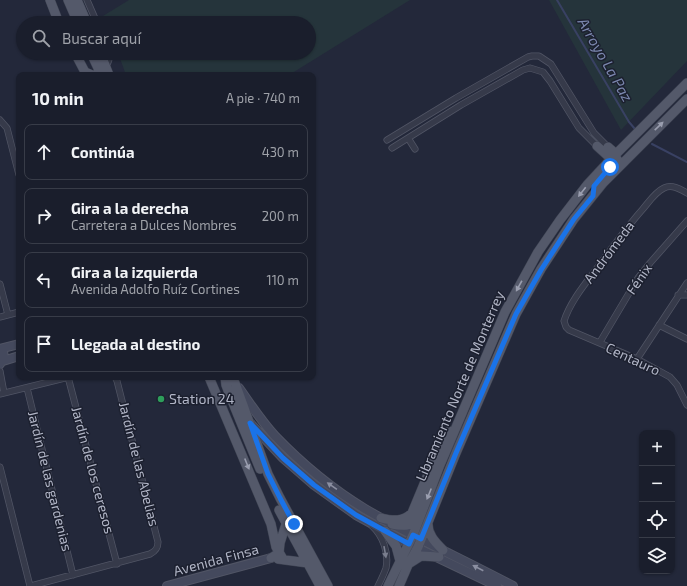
<!DOCTYPE html>
<html lang="es">
<meta charset="utf-8">
<style>
body{margin:0;font-family:"Exo 2",sans-serif;background:#272b38;color:#f1f3f6}
.controls{position:absolute;right:12px;bottom:12px;display:grid;overflow:hidden;border-radius:8px;box-shadow:0 1px 3px #0004}
.controls button{width:36px;height:36px;display:grid;place-items:center;padding:0;border:0;border-bottom:1px solid #383c48;background:#1a1e2c;color:#f1f3f6;font:20px sans-serif}
.stop{position:absolute;width:12px;height:12px;margin:-9px;border:3px solid #1a73e8;border-radius:50%;background:#fff}
.stop.end{background:#1a73e8;border-color:#fff;box-shadow:0 1px 4px #0008}
.list{margin:0;padding:0;list-style:none}
h2{display:flex;justify-content:space-between;align-items:center;height:52px;margin:0;padding:0 16px;font-size:17px}
h2 small{font-size:13px;font-weight:400;color:#9fa2a9}
.list li{display:grid;grid-template-columns:26px 1fr auto;gap:12px;align-items:center;box-sizing:border-box;height:56px;margin:0 8px 8px;padding:0 8px;border:1px solid #383c48;border-radius:8px}
.list b{display:block;font-size:15px;white-space:nowrap}
.list p{margin:0;font-size:13px;white-space:nowrap;color:#9fa2a9}
.list em{font-size:13px;font-style:normal;color:#9fa2a9}
.icon{flex:none;width:22px;height:22px;fill:none;stroke:currentColor;stroke-width:2;stroke-linecap:round;stroke-linejoin:round}
.map{position:relative;flex:none;width:687px;height:586px;overflow:hidden}
.search{position:absolute;background:#1a1e2c;box-shadow:0 1px 3px #0004;left:16px;top:16px;width:300px;height:44px;display:flex;align-items:center;gap:10px;box-sizing:border-box;padding:0 14px;border-radius:22px;color:#9fa2a9;font-size:15px}
.panel{position:absolute;background:#1a1e2c;box-shadow:0 1px 3px #0004;left:16px;top:72px;width:300px;height:308px;border-radius:8px}
.map>svg:first-child{display:block}
.green{fill:#25343b}
.lines{fill:none;stroke-linecap:round;stroke-linejoin:round}
.stream{stroke:#394163;stroke-width:2}
.street-casing{stroke:#515565;stroke-width:7}
.secondary-casing{stroke:#515565;stroke-width:10}
.primary-casing{stroke:#3f4453;stroke-width:10}
.street{stroke:#363a4a;stroke-width:5.5}
.secondary{stroke:#44495d;stroke-width:8}
.primary{stroke:#54596a;stroke-width:9}
.oneway{fill:#9a9eaf}
.oneway2{fill:#8b8fa1}
.oneway3{fill:#7a7e8e}
.route{stroke:#1a73e8;stroke-width:5}
.leisure-dot{fill:#2e9e5b;stroke:#1c202f;stroke-width:1.5}
.labels{text-anchor:middle;stroke-width:3;stroke-linejoin:round;paint-order:stroke}
.street-label{font-size:14px;fill:#b1b5c6;stroke:#1c202f}
.poi-label{font-size:14px;fill:#b1b5c6;stroke:#1c202f;text-anchor:start}
.water-label{font-size:15px;font-style:italic;fill:#7a86ad;stroke:#1c202f}
</style>
<div class="map">
<svg width="687" height="586" viewBox="0 0 687 586">
<rect width="100%" height="100%" fill="#23283a"/>
<path class="green" d="M129,0H410L289,75H126L118,53H309V23H106L103,16Z
M549,0H687V61L621,130Z"/>
<g class="lines">
<path class="stream" d="M557,0L629,122L635,129
M652,144L687,162"/>
<g class="street-casing">
<path id="street" d="M87,0L97,23
M105,67C109,62 110,59 108,53
M0,120L7,128L19,175
M408,138L415,149
M387,140L456,98L528,57L532,56H539L551,64L594,133L606,145
M392,148L461,105L523,70L530,68L543,72L550,81L579,128L597,146
M687,193C680,189 672,184 664,188C655,192 649,202 642,210C626,228 612,248 597,268C585,284 570,302 564,321L566,327L569,330L637,359L670,377L677,385L687,405
M0,284L8,315
M678,295H687
M0,317L19,312
M659,325L687,339
M600,342L638,278L650,263L687,221
M637,359L687,283
M0,371L4,393
M68,377L117,564
M27,388L73,575
M0,394L69,377
M0,467L30,586
M372,526C383,536 389,553 386,568C384,574 381,580 378,586
M31,586L150,554C156,551 158,548 158,542L117,381L115,377"/>
</g>
<g class="secondary-casing">
<path id="secondary" d="M0,349L19,344
M0,349L3,351L4,358L0,364
M3,361L19,356
M239,388C250,404 262,422 275,436C302,464 332,489 365,509C413,537 464,560 513,586
M250,423L283,458L314,485L356,515L409,544L497,586
M167,586L271,558"/>
</g>
<g class="primary-casing">
<path id="primary" d="M50,0L59,23
M68,0L78,23
M77,0L87,23
M75,53L85,72L92,75
M91,53L99,70
M103,60L109,75
M95,75C104,70 101,61 99,53
M597,146L608,156L617,159
M608,147L616,154V160
M209,377L271,524L276,547L283,559
M225,377L226,385L233,403L260,469
M231,377L235,383L268,474L280,498L328,586
M279,510L320,586
M381,518C393,521 403,522 412,513L439,448L449,431
M428,522C427,534 435,542 443,550
M392,524C402,526 413,527 418,517
M385,531L396,546L400,561
M271,558L279,553L280,543L286,524
M278,559L308,563
M410,563L421,556L439,557
M388,586L413,535L440,465L505,312L538,252L560,220L587,185L612,158L687,83
M399,586L408,565L418,547L456,453L516,314L541,269L574,219L603,183L687,99"/>
</g>
<use href="#street" class="street"/>
<use href="#secondary" class="secondary"/>
<use href="#primary" class="primary"/>
</g>
<defs><path id="oneway-solid" d="M-6-.8H1V-3.2L6.5 0L1 3.2V.8H-6Z"/></defs>
<g class="oneway">
<use href="#oneway-solid" transform="translate(659 126) rotate(-44)"/>
<use href="#oneway-solid" transform="translate(582 192) rotate(128)"/>
<use href="#oneway-solid" transform="translate(519 286) rotate(119)"/>
<use href="#oneway-solid" transform="translate(247 464) rotate(68)"/>
<use href="#oneway-solid" transform="translate(429 494) rotate(112)"/>
</g>
<g class="oneway2">
<use href="#oneway-solid" transform="translate(332 486) rotate(-145)"/>
<use href="#oneway-solid" transform="translate(478 568) rotate(-153)"/>
</g>
<use class="oneway3" href="#oneway-solid" transform="translate(385 552) rotate(80)"/>
<g class="lines">
<path class="route" d="M294,524L280,498L268,474L250,423L283,458L314,485L356,515L409,544L413,535L421,539L456,453L516,314L541,270L574,219L593,196L594,186L610,167"/>
</g>
<circle class="leisure-dot" cx="161" cy="399" r="4"/>
<g class="labels">
<g class="street-label">
<text transform="translate(609 252) rotate(-53)" y="5">Andrómeda</text>
<text transform="translate(639 279) rotate(-55)" y="5">Fénix</text>
<text transform="translate(633 359) rotate(25)" y="5">Centauro</text>
<text transform="translate(460 386) rotate(-67)" y="5">Libramiento Norte de Monterrey</text>
<text transform="translate(139 464) rotate(76)" y="5">Jardín de las Abelias</text>
<text transform="translate(93 470) rotate(75)" y="5">Jardín de los ceresos</text>
<text transform="translate(50 481) rotate(76)" y="5">Jardín de las gardenias</text>
<text transform="translate(216 560) rotate(-15)" y="5">Avenida Finsa</text>
</g>
<g class="poi-label">
<text x="169" y="404">Station 24</text>
</g>
<g class="water-label">
<text transform="translate(605 60) rotate(60)" y="5">Arroyo La Paz</text>
</g>
</g>
</svg>
<div class="controls">
<button>+</button>
<button>−</button>
<button><svg class="icon" aria-label="locate" viewBox="0 0 24 24"><circle cx="12" cy="12" r="6"/><path d="M12 2v4M12 18v4M2 12h4M18 12h4"/></svg></button>
<button><svg class="icon" aria-label="layers" viewBox="0 0 24 24"><path d="M12 4l9 5-9 5-9-5zM3 14l9 5 9-5"/></svg></button>
</div>
<div class="stop" style="left:610px;top:167px"></div>
<div class="stop end" style="left:294px;top:524px"></div>
<div class="search"><svg class="icon" aria-label="search" viewBox="0 0 24 24"><circle cx="10" cy="10" r="6"/><path d="M15 15l6 6"/></svg>Buscar aquí</div>
<section class="panel">
<h2>10 min<small>A pie · 740 m</small></h2>
<ul class="list">
<li><svg class="icon" aria-label="ahead" viewBox="0 0 24 24"><path d="M12 20V5M6 11l6-6 6 6"/></svg><div><b>Continúa</b></div><em>430 m</em></li>
<li><svg class="icon" aria-label="right" viewBox="0 0 24 24"><path d="M7 20v-9h11M14 6l5 5-5 5"/></svg><div><b>Gira a la derecha</b><p>Carretera a Dulces Nombres</p></div><em>200 m</em></li>
<li><svg class="icon" aria-label="left" viewBox="0 0 24 24"><path d="M17 20v-9H6M10 6l-5 5 5 5"/></svg><div><b>Gira a la izquierda</b><p>Avenida Adolfo Ruíz Cortines</p></div><em>110 m</em></li>
<li><svg class="icon" aria-label="arrive" viewBox="0 0 24 24"><path d="M6 21V4h12l-3 4 3 4H6"/></svg><div><b>Llegada al destino</b></div></li>
</ul>
</section>
</div>
